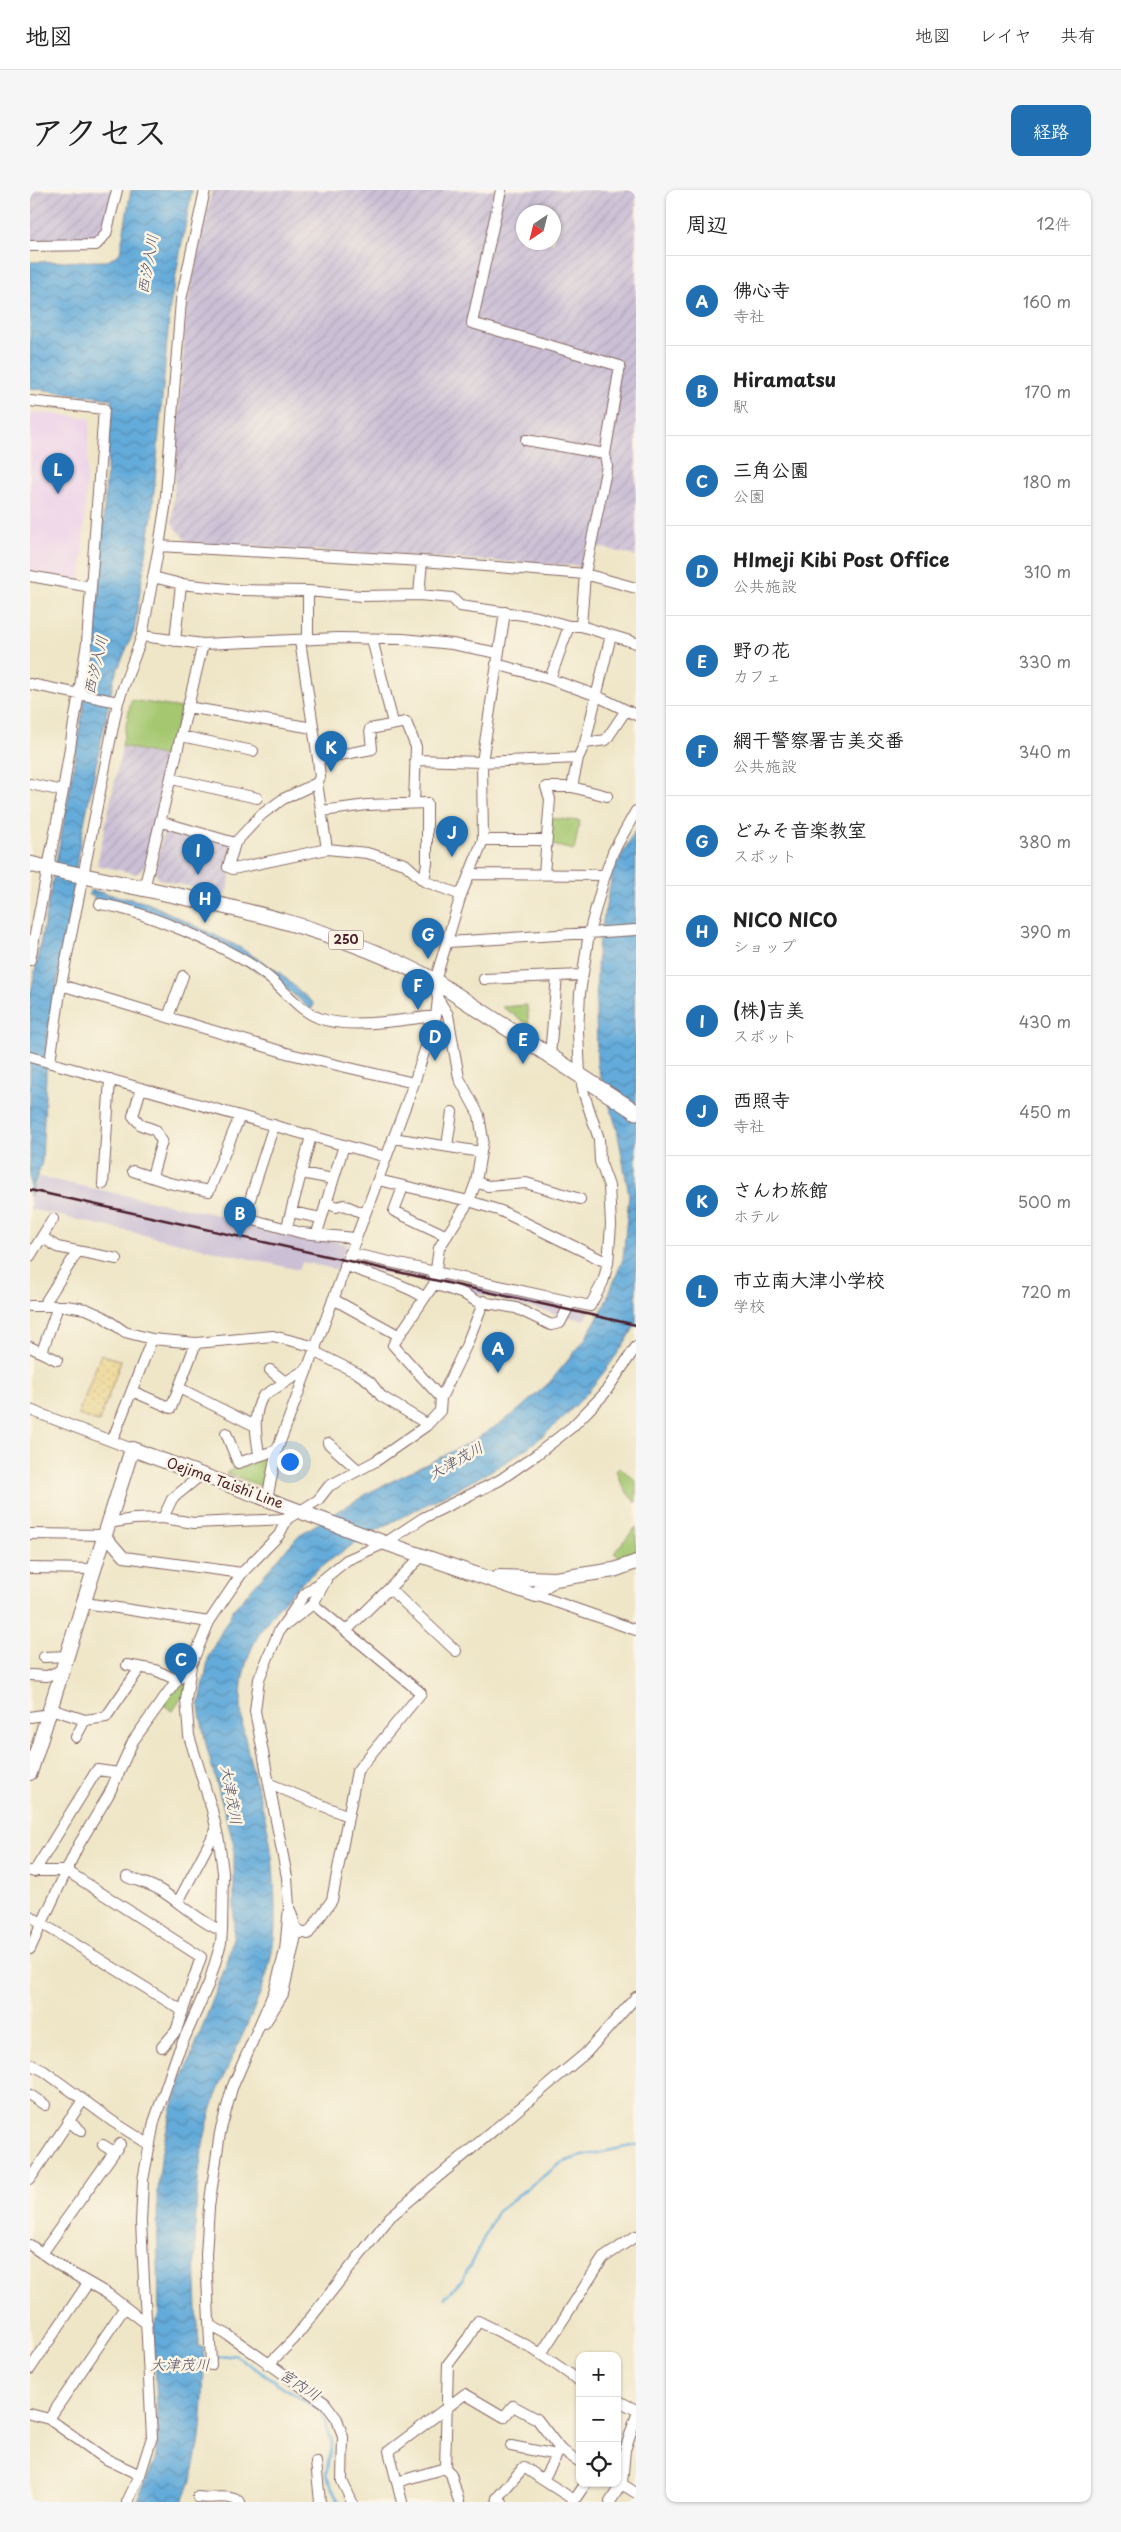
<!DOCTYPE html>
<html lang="ja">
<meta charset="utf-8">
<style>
body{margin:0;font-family:"Playpen Sans","Klee One",sans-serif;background:#f6f6f6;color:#222}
.controls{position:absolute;right:15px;bottom:15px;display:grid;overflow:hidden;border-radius:10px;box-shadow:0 1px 4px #0004}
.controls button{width:45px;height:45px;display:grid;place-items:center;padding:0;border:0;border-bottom:1px solid #e0e0e0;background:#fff;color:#222;font:25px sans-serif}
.compass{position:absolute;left:486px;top:15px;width:45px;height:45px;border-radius:50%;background:#fff;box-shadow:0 1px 4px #0004;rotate:215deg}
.you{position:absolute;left:259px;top:1271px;width:18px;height:18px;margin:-12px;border:4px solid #fff;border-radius:50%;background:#1a73e8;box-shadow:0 0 0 8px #1a73e833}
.badge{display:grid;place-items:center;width:32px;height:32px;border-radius:50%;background:#1f6fb2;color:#fff;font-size:16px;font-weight:700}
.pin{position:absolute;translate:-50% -41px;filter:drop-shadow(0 1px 2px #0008)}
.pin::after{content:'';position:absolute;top:26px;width:18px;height:15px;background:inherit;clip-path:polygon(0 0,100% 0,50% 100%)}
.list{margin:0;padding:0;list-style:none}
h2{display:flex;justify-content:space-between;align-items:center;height:65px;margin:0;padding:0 20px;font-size:21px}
h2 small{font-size:16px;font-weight:400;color:#767676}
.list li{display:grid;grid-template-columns:32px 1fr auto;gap:15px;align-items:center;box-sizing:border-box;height:90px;padding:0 20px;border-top:1px solid #e0e0e0}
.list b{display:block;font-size:19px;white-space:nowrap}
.list p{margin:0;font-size:16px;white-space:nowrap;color:#767676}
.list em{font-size:16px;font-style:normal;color:#767676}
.icon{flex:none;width:28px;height:28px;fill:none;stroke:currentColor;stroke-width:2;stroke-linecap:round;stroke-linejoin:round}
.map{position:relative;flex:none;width:606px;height:2312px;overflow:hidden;border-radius:10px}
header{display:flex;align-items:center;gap:30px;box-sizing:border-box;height:70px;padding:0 25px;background:#fff;border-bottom:1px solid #e0e0e0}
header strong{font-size:24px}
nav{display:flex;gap:28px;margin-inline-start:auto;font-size:18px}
.intro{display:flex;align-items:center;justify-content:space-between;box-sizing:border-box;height:120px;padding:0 30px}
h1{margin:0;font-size:35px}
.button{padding:12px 22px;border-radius:10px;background:#1f6fb2;color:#fff;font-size:18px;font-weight:700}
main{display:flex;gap:30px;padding:0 30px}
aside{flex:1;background:#fff;border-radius:10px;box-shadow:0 1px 4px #0004}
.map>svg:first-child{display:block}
.built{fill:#ecd1ea}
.industrial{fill:url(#industrial-furrows);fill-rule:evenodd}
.railway{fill:#cbbfd5}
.green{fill:#a4c770;stroke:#77734e}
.sand{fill:url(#sand-dots);stroke:#9c7c64}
.water{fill:url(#water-waves);stroke:#566582}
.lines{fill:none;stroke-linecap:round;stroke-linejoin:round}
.stream{stroke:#63abda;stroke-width:2.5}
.minor-casing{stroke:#846562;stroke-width:12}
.major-casing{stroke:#846562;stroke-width:16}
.highway-casing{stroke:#846562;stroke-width:17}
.minor{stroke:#fff;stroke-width:10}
.major{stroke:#fff;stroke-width:14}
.highway{stroke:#fff;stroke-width:15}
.rail{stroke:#4a1f2b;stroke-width:2.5}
.labels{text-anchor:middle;stroke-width:5;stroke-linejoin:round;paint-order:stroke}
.shield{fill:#fcf5e5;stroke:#7f5f63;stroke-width:1}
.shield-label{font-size:12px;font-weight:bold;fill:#4a1f2b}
.street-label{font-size:14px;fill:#4a1f2b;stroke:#fcf5e5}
.water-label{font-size:15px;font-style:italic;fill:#535068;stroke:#fcf5e5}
</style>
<header>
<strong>地図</strong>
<nav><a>地図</a><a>レイヤ</a><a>共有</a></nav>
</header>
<div class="intro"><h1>アクセス</h1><a class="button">経路</a></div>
<main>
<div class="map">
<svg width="606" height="2312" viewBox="0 0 606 2312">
<defs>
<pattern id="industrial-furrows" width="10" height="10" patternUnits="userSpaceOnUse" patternTransform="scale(1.25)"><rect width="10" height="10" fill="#cbbfd5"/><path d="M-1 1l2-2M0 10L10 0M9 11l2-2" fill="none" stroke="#b0a4b7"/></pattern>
<pattern id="sand-dots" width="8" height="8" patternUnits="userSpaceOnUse" patternTransform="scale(1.25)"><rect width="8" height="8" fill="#eeda9e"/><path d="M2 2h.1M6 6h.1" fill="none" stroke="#cebb88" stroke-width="1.8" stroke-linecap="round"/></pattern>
<pattern id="water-waves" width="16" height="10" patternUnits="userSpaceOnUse" patternTransform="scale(1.25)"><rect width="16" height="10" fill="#63abda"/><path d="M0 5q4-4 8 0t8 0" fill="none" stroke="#548bb1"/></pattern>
</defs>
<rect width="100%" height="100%" fill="#fcf5e5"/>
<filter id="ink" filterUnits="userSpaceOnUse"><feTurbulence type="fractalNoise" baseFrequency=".02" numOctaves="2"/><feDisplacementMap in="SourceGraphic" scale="10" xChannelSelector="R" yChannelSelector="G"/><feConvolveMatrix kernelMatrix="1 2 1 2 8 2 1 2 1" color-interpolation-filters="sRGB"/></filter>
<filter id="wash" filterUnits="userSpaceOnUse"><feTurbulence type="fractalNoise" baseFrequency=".0096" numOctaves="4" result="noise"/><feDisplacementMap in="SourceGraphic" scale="20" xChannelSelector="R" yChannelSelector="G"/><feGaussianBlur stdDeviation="1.12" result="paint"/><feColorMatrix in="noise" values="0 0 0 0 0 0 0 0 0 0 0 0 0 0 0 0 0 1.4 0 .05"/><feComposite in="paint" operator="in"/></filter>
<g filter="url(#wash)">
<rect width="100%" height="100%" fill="#efe6c8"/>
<path class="built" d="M0,222L60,228L51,390L0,380Z"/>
<path class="industrial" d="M0,0H84L74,41L65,51L0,52Z
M182,0H606V366L557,354L551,376L158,353L142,333L156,121ZM493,22H524V52H493Z
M92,557L140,568L114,677L107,684L67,675Z
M135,636L200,652L201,682L196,705L128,689L125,681Z"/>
<path class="railway" d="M9,987L217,1031L317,1054L308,1080L272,1072L269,1080L0,1019V1009Z
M323,1068L402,1084L401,1093L320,1075Z
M407,1086L561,1119L555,1130L533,1126L407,1093Z"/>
<path class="green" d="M101,510L151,518L140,567L92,556Z
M519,628L550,631L544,660L518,654Z
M497,815L499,835L472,817Z
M241,1265L234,1297L196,1283L206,1278L207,1275Z
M589,1277L606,1291V1313C596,1303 591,1294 586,1280Z
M606,1337V1363L591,1368L584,1363Z
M161,1475L158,1498L143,1521L130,1513Z"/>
<path class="sand" d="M71,1164L91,1171L69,1232L48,1225Z"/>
<path class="water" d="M101,0H162L140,116L122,325L104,441L84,488L48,663L41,718L18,842L12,972L0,1007V807L37,615L65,447L82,209L0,198V72L78,71L90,63Z
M606,639L604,838L606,853V1134C575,1188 530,1239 476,1272C401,1317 311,1346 252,1413C180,1493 221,1557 239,1646C244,1673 245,1704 245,1732C244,1800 202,1855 182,1918C159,1994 165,2079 169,2157H173L174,2169C173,2219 173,2266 153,2312H106L125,2271L128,2250L124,2139L129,2124L127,2009L132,1960L143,1914L198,1770L204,1743V1655L177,1559L169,1518L179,1465L203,1420L269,1345L340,1302L443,1251L484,1224L519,1193L554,1151L574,1116L593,1069L599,1005L587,939L567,875L566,814L568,756L583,681Z
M60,700L118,713L207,756L249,782L284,814L281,820L250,793L108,719L80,711L68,712L64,710V706L59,705Z"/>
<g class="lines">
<path class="stream" d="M415,2108L433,2089L467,2022L492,2002L531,1973L548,1967L606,1955
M184,2168L205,2165L291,2222L302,2251L296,2284L309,2312"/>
</g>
</g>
<g filter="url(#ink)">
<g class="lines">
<g class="minor-casing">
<path id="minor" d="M471,0L442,133L590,176L575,264L577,276L555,384L551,436
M0,56L66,55L76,44L87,0
M0,211L74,219L57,453L33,601L0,770
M496,250L575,264
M129,356L392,371L555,384L606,398
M0,386L61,397
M123,387L151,394L207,400L278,401L331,406L389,405L422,408L430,416L507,427L539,436H551L606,453
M389,405L392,371
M112,446L173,454L308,448L373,449L422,454L468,463
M342,449L363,533
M278,450V401
M145,451L151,394
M270,451L288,569L290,587L287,593L297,659
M466,474L520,489L565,505L606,525
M520,489L539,436
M0,494L88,512
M157,517L283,538
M151,546L223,561
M555,553L576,550L596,520
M288,569L342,559L340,539L376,532L386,557L384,613
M385,570L452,572L548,568
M142,589L227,608
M287,593L253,609L231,625L205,653L198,677L203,679L297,659L337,663L375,674L394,691L431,705
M0,594L33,601
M542,597L548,568L555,553L581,445
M292,621L337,615L397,613V673L394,691
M132,632L205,653
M453,650H516
M440,684L575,685
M514,684L520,609L516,597H542L577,606
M114,699L173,454
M70,714C112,720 199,757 233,783C253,797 266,819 289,828C318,840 375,829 406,826
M418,752L606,740
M527,786L552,785
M454,789L527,786L520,865
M31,795L260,864L384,893
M138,827L153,786
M0,867L356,967
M20,872L31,795L88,512L112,446L129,356L135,318L151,110L175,0
M111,898L103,926L111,935L125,940L132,951L122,986
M244,935L215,1025L220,1029L272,1043L325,1048
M363,948L451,962
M417,956L422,922
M103,981L139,993L179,1001L210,926
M271,983L303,989
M348,990L439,1011L471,1021L578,1073
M446,992L458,996L496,993L550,1009
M73,994L80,889
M373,997L364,1021L417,1046
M296,1012L306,1017L314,1015L335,1024
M261,1022L291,1028
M258,1033L281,946
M287,1043L314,955
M12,1047L27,1057L87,1069
M319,1063L560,1116L573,1092L578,1073L581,1035L579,996L570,971L569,949L554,904L550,884L548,842L550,803L559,743L575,685L583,662L606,621
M0,1066L23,1029
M315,1075C343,1087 368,1091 394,1107
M404,1094L434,1104L446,1111L486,1118L521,1135L530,1133L541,1112
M303,1109L368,1145
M0,1116H36L56,1119L72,1126L95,1142L122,1149L166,1153L243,1146L286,1157
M13,1116L48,1061
M0,1157L27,1170
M12,1162L28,1116
M285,1162L327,1183L340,1192L351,1206L392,1231L396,1236
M240,1180L255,1192
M149,1198L225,1236
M102,1201L141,1218L166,1153
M411,1208L436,1156L454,1111
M0,1220L102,1259
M196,1243L208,1273L247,1260
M82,1251L122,1149
M298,1253L327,1279
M229,1264C226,1245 222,1224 233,1206L278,1178
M237,1309L247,1260L384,893L406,826L408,809L405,791L431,705L453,650L452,572L475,422
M133,1328L142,1309L171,1285
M78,1333L104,1329L133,1328L164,1333L257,1329
M0,1344L75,1345L94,1367L212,1383
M0,1378L65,1379
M360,1399L426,1461
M506,1405L606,1440
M55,1413L179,1432
M257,1434L283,1414L296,1390
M317,1440L392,1366
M14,1467L38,1466
M97,1475L125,1480L147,1490
M0,1485L17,1486L34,1479
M21,1519L55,1530L76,1527L110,1478
M0,1527L19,1524
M46,1547L55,1530
M240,1594L318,1626
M0,1681H37L171,1767L146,1841L132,1857
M4,1682L67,1580L89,1583
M97,1687C107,1691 120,1694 130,1700C147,1710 176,1737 192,1740
M148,1712L185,1642
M260,1720L267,1741L278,1744L302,1710L327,1581L391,1503L283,1414
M0,1726L153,1821
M0,1759L48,1656L79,1604L103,1551L147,1490L161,1475
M235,1833L253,1804L267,1741
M0,1874L14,1881L82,1931L120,1955
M0,1905L15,1915
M38,1931L51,1941
M73,1955L84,1962
M0,1989L53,1910
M0,2055L33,2078L78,2104L117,2134
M13,2062L90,1954
M181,2136L198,2145L295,2213L307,2229L313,2247L312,2291L322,2312
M511,2164L573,2068L606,2046
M181,2175L176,2065L179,2017L190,1943L202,1898L244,1802L255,1761L259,1717L257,1687L225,1521L229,1489L249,1441L274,1405L317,1370L355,1353L393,1328L470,1290L506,1265L542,1237L574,1204L606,1157
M238,2175L264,2149L360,2027L556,1863L606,1807
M0,2179L58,2093
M587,2210L606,2220
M0,2224L19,2229L74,2268L110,2285
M19,2229L95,2117
M481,2256L527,2265
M286,2272L290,2312
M513,2290L544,2310
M587,2291L606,2303
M367,2292L415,2278
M168,2307C183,2310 196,2303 210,2312
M97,2312L110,2285L122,2247L111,2032L113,1990L124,1932L147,1865L179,1793L191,1753L192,1740L193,1682L189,1651L182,1620L159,1546L156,1510L161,1475L179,1432L197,1405L212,1383L249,1345L257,1329L288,1310L299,1296L346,1271L396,1236L410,1221L411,1208L363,1155L404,1094L409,1058L439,1011L446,992L453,950L449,925L429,888L418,825L408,809
M372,2312L359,2261L435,2204L474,2227L483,2216L507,2229L530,2259L550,2272
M429,2312L421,2284L415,2278L418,2174L438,2148L448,2131L500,2157L550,2191
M472,2312L467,2308L494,2277L513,2290L530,2259
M543,2312L556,2293
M580,2312L592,2293L595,2260L606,2227"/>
</g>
<g class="major-casing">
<path id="major" d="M469,1387L524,1389
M0,1583L102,1259L355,1353L506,1405L514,1396L525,1389L584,1380L606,1372"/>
</g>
<g class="highway-casing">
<path id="highway" d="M0,674C136,706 281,723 405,791L606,922"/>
</g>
<use href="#minor" class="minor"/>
<use href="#major" class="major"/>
<use href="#highway" class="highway"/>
<path class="rail" d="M0,1000L606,1135"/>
</g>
</g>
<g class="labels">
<rect class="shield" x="298.5" y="740.5" width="35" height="19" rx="4"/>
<g class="shield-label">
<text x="316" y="754">250</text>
</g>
<g class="street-label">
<text transform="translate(195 1293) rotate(20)" y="5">Oejima Taishi Line</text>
</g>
<g class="water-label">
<text transform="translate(118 74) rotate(-80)" y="5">西汐入川</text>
<text transform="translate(66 475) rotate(-77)" y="5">西汐入川</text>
<text transform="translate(426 1271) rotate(-29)" y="5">大津茂川</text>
<text transform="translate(201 1605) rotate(80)" y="5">大津茂川</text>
<text x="150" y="2180">大津茂川</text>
<text transform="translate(270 2195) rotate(33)" y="5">宮内川</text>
</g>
</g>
</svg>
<div class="controls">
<button>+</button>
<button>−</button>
<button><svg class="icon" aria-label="locate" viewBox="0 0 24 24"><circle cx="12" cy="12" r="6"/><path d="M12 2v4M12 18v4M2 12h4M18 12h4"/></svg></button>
</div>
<svg class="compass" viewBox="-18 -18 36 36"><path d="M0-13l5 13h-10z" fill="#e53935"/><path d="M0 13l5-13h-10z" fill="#767676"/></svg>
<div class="you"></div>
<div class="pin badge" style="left:468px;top:1183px">A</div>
<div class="pin badge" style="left:210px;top:1048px">B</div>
<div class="pin badge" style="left:151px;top:1494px">C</div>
<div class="pin badge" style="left:405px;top:871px">D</div>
<div class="pin badge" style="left:493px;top:874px">E</div>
<div class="pin badge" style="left:388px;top:820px">F</div>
<div class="pin badge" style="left:398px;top:769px">G</div>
<div class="pin badge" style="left:175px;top:733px">H</div>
<div class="pin badge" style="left:168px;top:685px">I</div>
<div class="pin badge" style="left:422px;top:667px">J</div>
<div class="pin badge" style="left:301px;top:582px">K</div>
<div class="pin badge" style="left:28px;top:304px">L</div>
</div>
<aside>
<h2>周辺<small>12件</small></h2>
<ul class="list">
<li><span class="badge">A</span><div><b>佛心寺</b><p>寺社</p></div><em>160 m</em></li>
<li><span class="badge">B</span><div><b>Hiramatsu</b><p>駅</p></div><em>170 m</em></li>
<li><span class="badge">C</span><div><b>三角公園</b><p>公園</p></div><em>180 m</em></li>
<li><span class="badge">D</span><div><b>HImeji Kibi Post Office</b><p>公共施設</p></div><em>310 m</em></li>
<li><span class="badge">E</span><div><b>野の花</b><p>カフェ</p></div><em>330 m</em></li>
<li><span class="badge">F</span><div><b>網干警察署吉美交番</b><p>公共施設</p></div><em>340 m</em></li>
<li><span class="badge">G</span><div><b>どみそ音楽教室</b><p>スポット</p></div><em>380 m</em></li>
<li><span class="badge">H</span><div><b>NICO NICO</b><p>ショップ</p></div><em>390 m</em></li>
<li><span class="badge">I</span><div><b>(株)吉美</b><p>スポット</p></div><em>430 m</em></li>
<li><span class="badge">J</span><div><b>西照寺</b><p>寺社</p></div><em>450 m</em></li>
<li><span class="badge">K</span><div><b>さんわ旅館</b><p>ホテル</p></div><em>500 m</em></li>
<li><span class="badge">L</span><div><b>市立南大津小学校</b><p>学校</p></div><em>720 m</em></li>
</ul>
</aside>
</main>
